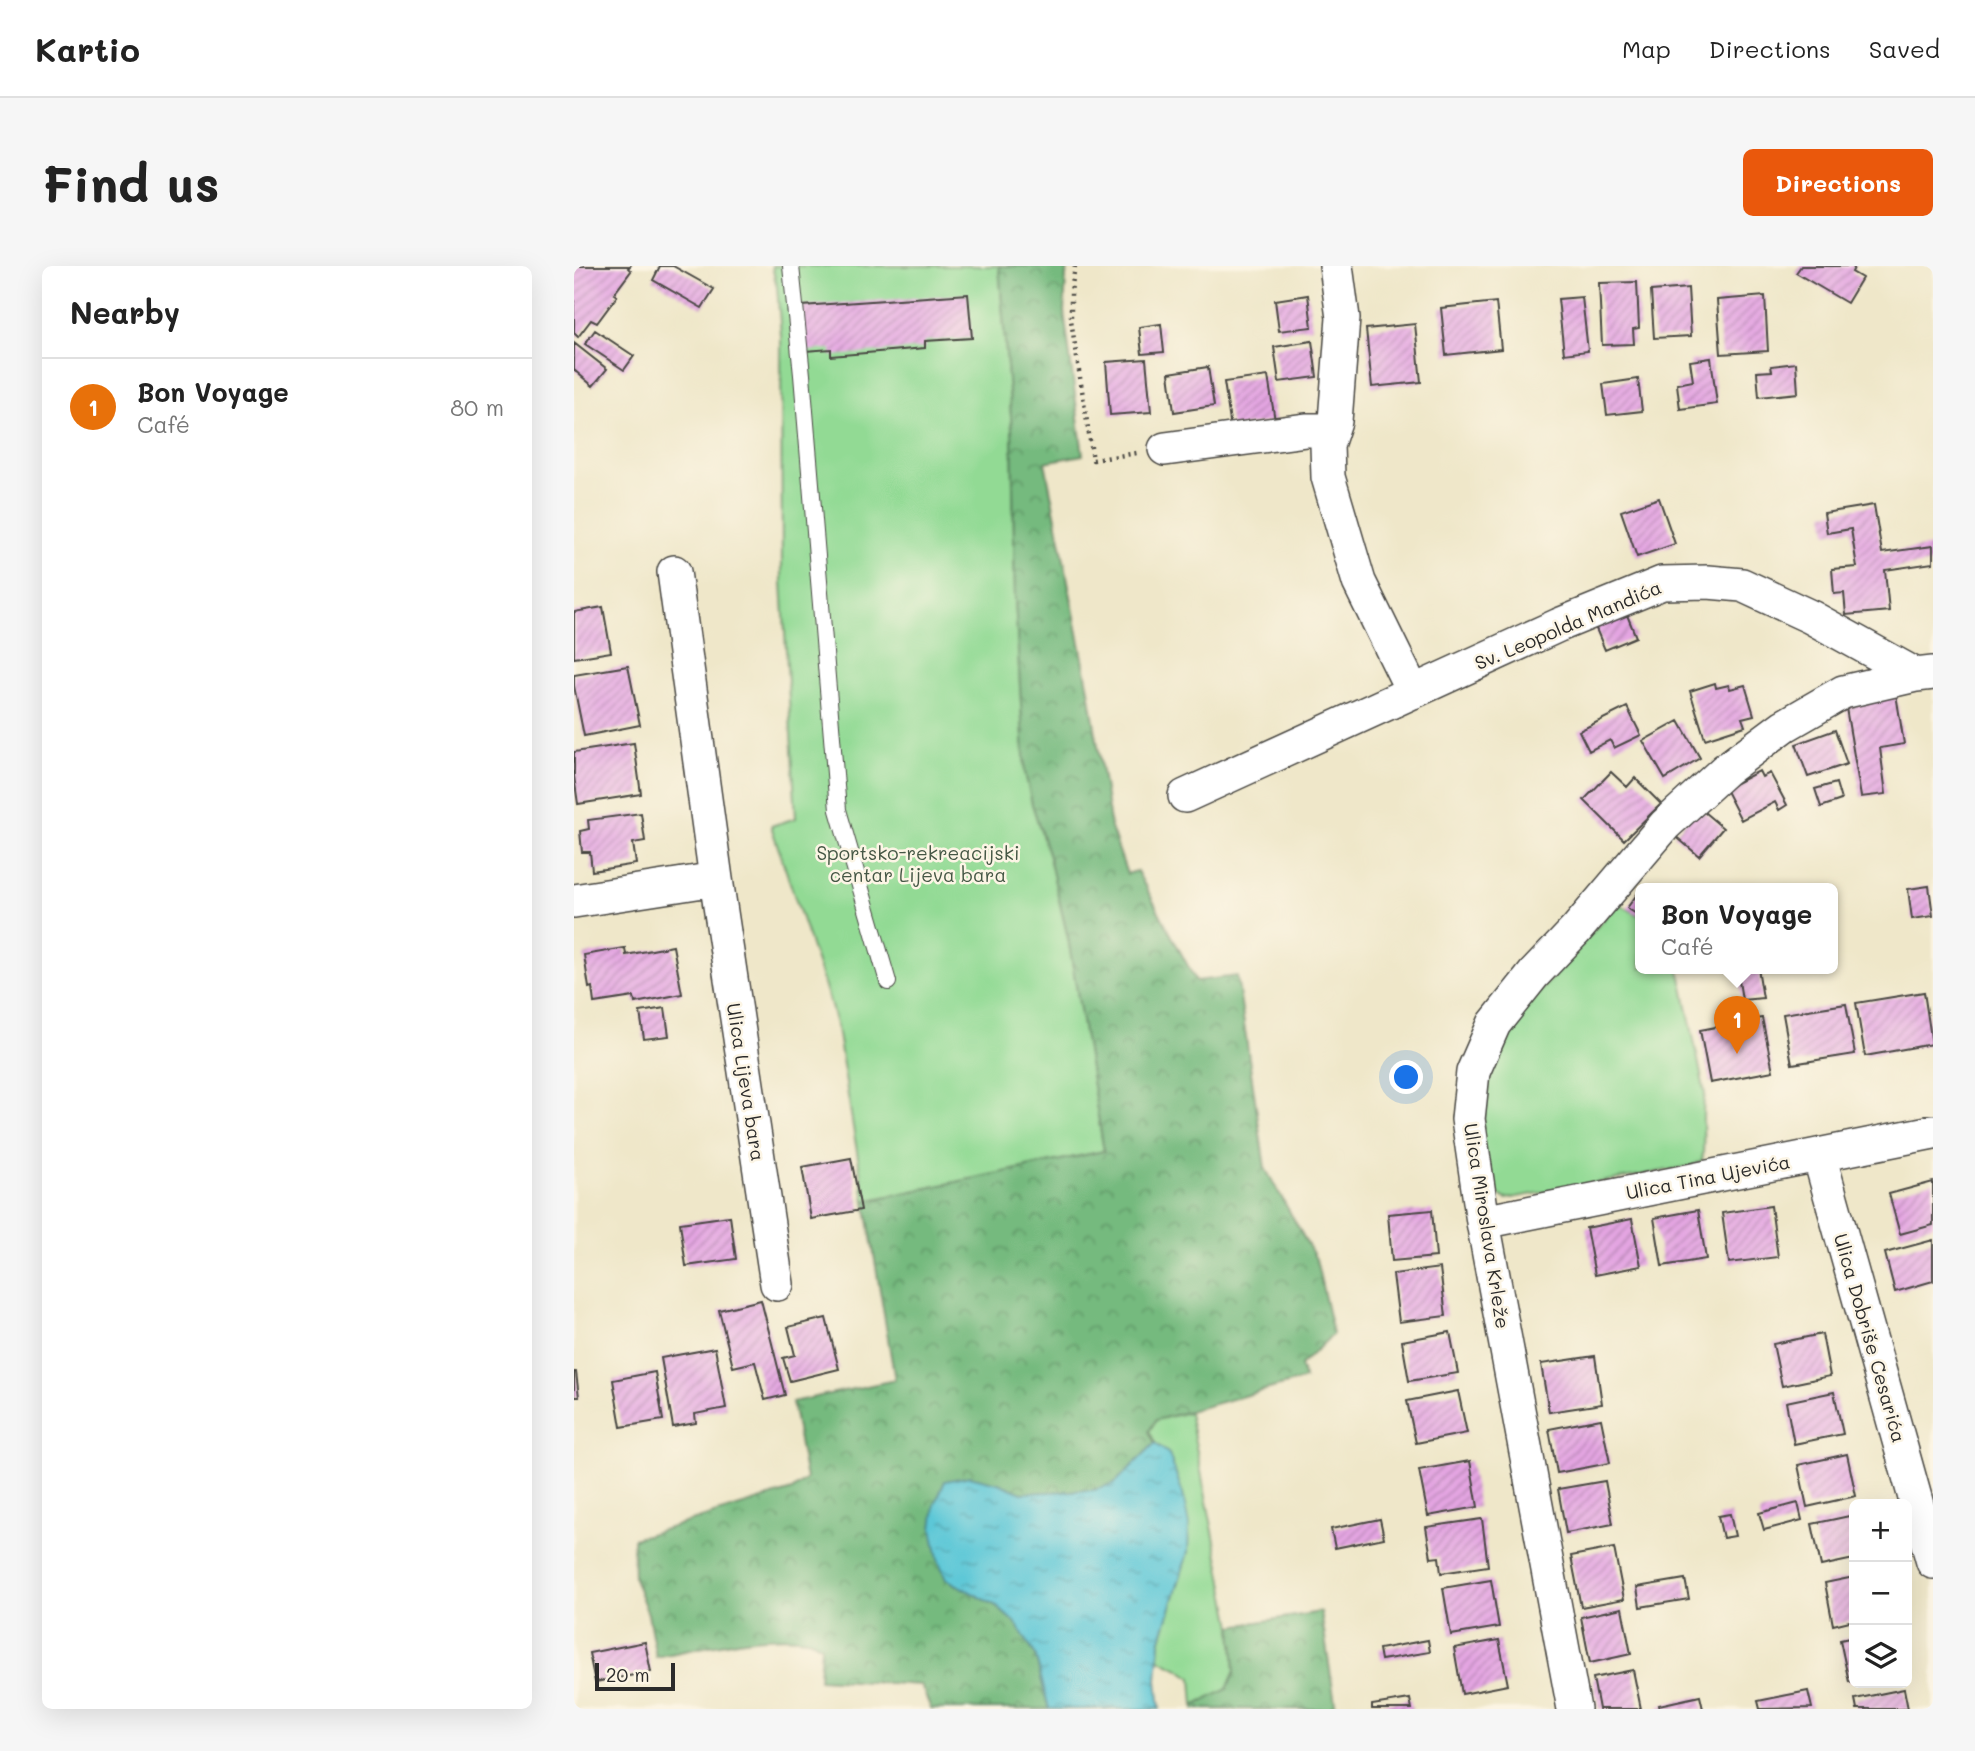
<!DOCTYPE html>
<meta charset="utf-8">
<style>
body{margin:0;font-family:Mali,sans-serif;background:#f6f6f6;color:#222}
.controls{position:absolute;right:21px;bottom:21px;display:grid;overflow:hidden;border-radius:10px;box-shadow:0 7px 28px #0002}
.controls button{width:63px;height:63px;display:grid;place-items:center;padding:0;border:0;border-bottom:2px solid #e0e0e0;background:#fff;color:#222;font:35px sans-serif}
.scale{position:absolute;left:21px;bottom:18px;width:80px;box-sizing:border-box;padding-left:7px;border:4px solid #2b2b2b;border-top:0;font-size:19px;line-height:24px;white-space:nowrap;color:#2b2b2b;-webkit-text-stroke:5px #fcf5e5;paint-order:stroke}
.you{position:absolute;left:833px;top:812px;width:24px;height:24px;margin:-18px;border:5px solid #fff;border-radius:50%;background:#1a73e8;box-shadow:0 0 0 10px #1a73e833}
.badge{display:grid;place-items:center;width:46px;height:46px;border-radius:50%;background:#ea580c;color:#fff;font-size:23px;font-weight:700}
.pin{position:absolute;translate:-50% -58px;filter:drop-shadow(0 2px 4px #0008)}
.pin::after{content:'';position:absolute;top:37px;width:24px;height:21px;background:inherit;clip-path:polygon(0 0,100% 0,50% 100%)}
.popup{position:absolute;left:1061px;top:617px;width:203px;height:91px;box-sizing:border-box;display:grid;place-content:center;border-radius:10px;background:#fff;filter:drop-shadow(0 2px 5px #0005);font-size:23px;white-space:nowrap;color:#767676}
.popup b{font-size:26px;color:#222}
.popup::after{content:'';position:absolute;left:50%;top:100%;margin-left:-14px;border:14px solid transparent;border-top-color:#fff}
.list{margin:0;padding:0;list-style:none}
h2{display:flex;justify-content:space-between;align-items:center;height:91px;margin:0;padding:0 28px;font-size:30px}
h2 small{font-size:23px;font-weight:400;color:#767676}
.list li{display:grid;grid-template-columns:46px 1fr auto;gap:21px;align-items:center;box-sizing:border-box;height:98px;padding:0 28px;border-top:2px solid #e0e0e0}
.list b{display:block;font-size:26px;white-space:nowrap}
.list p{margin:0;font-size:23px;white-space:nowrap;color:#767676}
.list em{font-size:23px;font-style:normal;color:#767676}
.icon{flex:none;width:38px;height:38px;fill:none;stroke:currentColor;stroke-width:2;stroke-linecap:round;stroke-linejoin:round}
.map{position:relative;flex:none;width:1359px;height:1443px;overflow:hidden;border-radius:10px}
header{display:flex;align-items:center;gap:42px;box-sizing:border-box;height:98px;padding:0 35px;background:#fff;border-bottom:2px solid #e0e0e0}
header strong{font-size:33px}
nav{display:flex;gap:38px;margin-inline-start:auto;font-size:24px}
.intro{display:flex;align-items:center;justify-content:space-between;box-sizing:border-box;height:168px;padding:0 42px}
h1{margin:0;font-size:49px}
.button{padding:18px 32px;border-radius:10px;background:#ea580c;color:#fff;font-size:24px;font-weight:700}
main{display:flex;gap:42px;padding:0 42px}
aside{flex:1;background:#fff;border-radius:10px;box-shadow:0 7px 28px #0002}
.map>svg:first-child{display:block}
.green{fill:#92da94;stroke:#5e8260;stroke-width:2}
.forest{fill:url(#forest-crowns);stroke:#507254;stroke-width:2}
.water{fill:url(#water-ripples);stroke:#447981;stroke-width:2}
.building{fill:url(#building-hatch)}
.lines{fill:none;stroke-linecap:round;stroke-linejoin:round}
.service-casing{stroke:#484743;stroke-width:18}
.minor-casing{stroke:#484743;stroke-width:36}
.path{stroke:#484743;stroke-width:4.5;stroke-dasharray:2 5;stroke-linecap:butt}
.service{stroke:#fff;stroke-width:16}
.minor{stroke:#fff;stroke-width:33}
.labels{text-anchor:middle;stroke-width:5;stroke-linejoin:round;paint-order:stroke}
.street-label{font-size:19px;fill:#2b2b2b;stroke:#fcf5e5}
.park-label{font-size:19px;fill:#455745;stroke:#fcf5e5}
</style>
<header>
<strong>Kartio</strong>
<nav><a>Map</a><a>Directions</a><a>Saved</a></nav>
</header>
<div class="intro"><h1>Find us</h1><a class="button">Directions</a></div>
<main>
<aside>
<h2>Nearby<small></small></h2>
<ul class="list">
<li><span class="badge" style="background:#e8710a">1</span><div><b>Bon Voyage</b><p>Café</p></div><em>80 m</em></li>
</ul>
</aside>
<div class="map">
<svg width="1359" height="1443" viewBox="0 0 1359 1443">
<defs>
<pattern id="forest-crowns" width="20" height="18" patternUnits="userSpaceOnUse" patternTransform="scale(1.75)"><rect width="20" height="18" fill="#75ba7e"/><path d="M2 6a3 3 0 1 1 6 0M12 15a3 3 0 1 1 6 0" fill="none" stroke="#609767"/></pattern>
<pattern id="water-ripples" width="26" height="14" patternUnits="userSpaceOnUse" patternTransform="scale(1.75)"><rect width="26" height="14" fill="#5cc7d7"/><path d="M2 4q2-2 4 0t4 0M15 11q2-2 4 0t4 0" fill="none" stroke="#4ca2af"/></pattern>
<pattern id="building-hatch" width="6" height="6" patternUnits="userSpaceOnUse" patternTransform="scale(1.75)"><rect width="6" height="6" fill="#e4a5e2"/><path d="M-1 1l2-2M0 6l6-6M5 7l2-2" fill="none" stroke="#b987b7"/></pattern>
</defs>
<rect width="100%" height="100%" fill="#fcf5e5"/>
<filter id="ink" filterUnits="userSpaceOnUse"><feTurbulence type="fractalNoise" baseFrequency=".0143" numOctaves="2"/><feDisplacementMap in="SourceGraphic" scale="14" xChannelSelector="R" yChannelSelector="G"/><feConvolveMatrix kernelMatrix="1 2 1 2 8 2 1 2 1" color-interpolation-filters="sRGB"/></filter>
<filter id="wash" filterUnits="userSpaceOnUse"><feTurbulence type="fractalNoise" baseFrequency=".00686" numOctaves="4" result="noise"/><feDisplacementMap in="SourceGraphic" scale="28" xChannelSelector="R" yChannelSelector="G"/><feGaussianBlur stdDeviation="1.57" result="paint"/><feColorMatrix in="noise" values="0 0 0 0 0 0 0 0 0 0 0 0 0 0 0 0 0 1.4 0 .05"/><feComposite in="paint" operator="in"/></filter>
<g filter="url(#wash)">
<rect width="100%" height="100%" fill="#efe7c9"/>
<path class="green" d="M198,0H425L438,163L441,334L451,506L458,538L474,587L494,672L530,885L291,935L263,762L255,733L197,560L222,552L208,316L207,69L203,21Z
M1044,637L1067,651V702H1104L1107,711L1131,828C1126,850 1132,872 1128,895L1117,900L932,933L921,927L907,873L918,787L931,765Z
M615,1146L658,1360L661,1405L653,1424L620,1440L618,1412L605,1403L585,1393L586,1376L614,1286L595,1188L581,1177L575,1165L582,1154Z"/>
<path class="forest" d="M425,0H495L492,9L490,46L509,189L471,196L515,424L537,562L553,608L563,605L622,715L663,710L691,902L742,993L759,1068L726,1100L731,1113L582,1154L575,1165L581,1177L541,1217L520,1224L447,1228L424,1217L364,1293L372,1313L421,1339L442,1358L461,1388L475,1443H357L347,1419L245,1413L247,1380C243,1377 239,1374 233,1373C187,1366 128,1382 82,1391L74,1348L60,1312L59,1273L218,1224L232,1213L218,1136L321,1114L291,935L530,885L494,672L474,587L458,538L451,506L441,334L438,163Z
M747,1346L762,1443H620V1440L653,1423L661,1405L658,1360Z"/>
<path class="water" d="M581,1177L595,1188L609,1228L615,1259L614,1286L586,1376L583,1414L586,1443H475L461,1388L442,1358L421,1339L372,1313L364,1293L358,1263L361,1238L371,1215L396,1210L424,1217L448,1227L520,1224L541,1217Z"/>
<g id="blocks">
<path class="building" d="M0,0H56L54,2L57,5L40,28L43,30L23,57L17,54L4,71L0,67Z
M86,0H99L140,23L128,42L79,14Z
M1227,0H1281L1278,6L1288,12L1273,37L1222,7Z
M1063,16L1065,62L1059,63L1060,78L1028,79L1025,17Z
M1114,22L1117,70L1080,72L1077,25Z
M394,28L398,72L351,75V82L257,90V83L231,85L228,40Z
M734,29L738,61L705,65L701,34Z
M1191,30L1194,85L1147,88L1143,34Z
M1008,31L1014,85L990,88L984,33Z
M922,36L927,83L872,89L867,42Z
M587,58L590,86L568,88L565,61Z
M841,58L847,116L798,121L792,63Z
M21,64L60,90L50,104L11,78Z
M738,75L743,111L705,116L700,81Z
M0,77L33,103L19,120L0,104Z
M1137,92L1143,138L1106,143L1103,118L1119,115L1116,95Z
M572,93L577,146L536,149L532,96Z
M1222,97L1224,127L1185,131L1183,106L1198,105L1197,100Z
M634,101L640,140L600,146L595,107Z
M694,110L701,155L657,162L650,116Z
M1064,113L1068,145L1033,149L1029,118Z
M1085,232L1101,278L1063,291L1047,245Z
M1300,239L1308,287L1359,280V297L1311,304L1315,345L1272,349L1270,327L1260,328L1258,303L1283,301L1277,263L1253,267L1250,247Z
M29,341L37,386L0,392V346Z
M1051,344L1062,371L1031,384L1020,358Z
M54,400L66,459L10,470L0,420V409Z
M1141,417L1142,422L1155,419L1156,423L1171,419L1180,449L1168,452L1171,460L1131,473L1116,425Z
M1322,428L1330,478L1306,482L1312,528L1287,531L1271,436Z
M1053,441L1067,469L1040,482L1036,474L1015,485L1005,465Z
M1105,455L1126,492L1091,513L1069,475Z
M1261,464L1273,498L1234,511L1222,478Z
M60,477L67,528L4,538L0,510V486Z
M1185,505L1188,511L1196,507L1213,539L1205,544L1201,536L1167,554L1151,523Z
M1037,506L1053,521L1061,512L1087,538L1050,574L1010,534Z
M1262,517L1267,534L1247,541L1241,523Z
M1124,541L1149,562L1125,590L1100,569Z
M67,547L71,575L59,577L62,598L18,605L16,586H8L6,565L15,563L14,554Z
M1355,620L1359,650L1338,653L1334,623Z
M1064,627L1067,629V651L1053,642Z
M99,680L108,728L61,737L60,731L20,737L18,721L15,722L10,689L51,682L52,689Z
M1163,702H1184L1189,732L1168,734Z
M1350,726L1358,778L1291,790L1282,737Z
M1272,738L1281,788L1218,798L1209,748Z
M91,742L95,770L70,773L66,746Z
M1188,752L1199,805L1136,817L1126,764Z
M277,892L287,944L237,953L228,901Z
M1359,916V959L1326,968L1315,928Z
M1197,940L1204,991L1155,997L1148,947Z
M858,944L862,991L818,995L814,948Z
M1124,944L1132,993L1088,1000L1080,952Z
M156,950L162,993L112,1000L106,957Z
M1058,953L1067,1000L1021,1009L1012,962Z
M1359,974V1015L1321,1026L1311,987Z
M866,1002L872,1050L825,1056L819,1008Z
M187,1034L211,1129L191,1134L181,1096L159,1101L145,1044Z
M252,1052L265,1103L216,1115L209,1092L221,1089L214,1061Z
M876,1066L884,1107L835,1115L828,1075Z
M1248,1068L1256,1110L1208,1120L1199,1078Z
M141,1082L152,1142L121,1148L122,1157L99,1161L87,1092Z
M1021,1090L1028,1138L975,1146L967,1098Z
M0,1106H2L5,1131H0Z
M81,1106L89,1154L47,1161L39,1114Z
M884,1125L893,1167L842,1177L833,1135Z
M1260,1126L1269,1168L1220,1178L1212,1136Z
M1027,1153L1036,1197L983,1207L975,1163Z
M1273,1188L1282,1230L1233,1241L1224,1199Z
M896,1195L904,1241L854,1250L845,1204Z
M1031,1215L1039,1258L992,1267L984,1223Z
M1224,1237L1228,1254L1190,1264L1185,1247Z
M1156,1248L1161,1270L1149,1272L1144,1250Z
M1280,1249V1293L1247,1300L1238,1258Z
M806,1253L810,1272L761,1282L757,1263Z
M908,1253L914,1300L867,1307L865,1291L857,1292L852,1261Z
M1040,1282L1050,1333L1007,1341L997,1290Z
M1280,1311V1354L1259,1359L1251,1317Z
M1111,1313L1115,1333L1066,1341L1063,1321Z
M917,1314L925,1361L877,1369L869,1322Z
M1048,1342L1057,1388L1016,1397L1007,1351Z
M1280,1371V1415L1275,1416L1266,1374Z
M854,1374L856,1386L807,1394L805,1383Z
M925,1374L934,1419L888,1428L880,1382Z
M71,1376L77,1406L21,1416L15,1387Z
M1059,1404L1067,1443H1025L1019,1412Z
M1330,1423L1334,1443H1283L1281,1433Z
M1234,1425L1238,1442L1186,1443L1184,1435Z
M1126,1430L1129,1443H1086L1085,1439Z
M836,1433L838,1443H798V1439Z"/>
</g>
</g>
<g filter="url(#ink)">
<use href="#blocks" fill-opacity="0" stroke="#484743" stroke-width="2"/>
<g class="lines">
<g class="service-casing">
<path id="service" d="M217,0L228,109L264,544L314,716"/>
</g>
<g class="minor-casing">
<path id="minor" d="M762,0L769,52L761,155L753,179L754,211L785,316L839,426
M591,183L732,164H758
M100,306L142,613L203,1018
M611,530L985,359L1088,317L1134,316L1168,319L1237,351L1342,409
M0,635L142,613
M1245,889L1359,1296
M909,956L1359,866
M1000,1443L909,956L894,853L899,806L920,758L960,708L1002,664L1091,559L1151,504L1210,460L1269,426L1342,409L1359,407"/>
</g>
<path class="path" d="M501,0L497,25V54L519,194L563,187"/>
<use href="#service" class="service"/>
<use href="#minor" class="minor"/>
</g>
</g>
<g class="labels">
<g class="street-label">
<text transform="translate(994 359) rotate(-23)" y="7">Sv. Leopolda Mandića</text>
<text transform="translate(172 816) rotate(81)" y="7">Ulica Lijeva bara</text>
<text transform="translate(1134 911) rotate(-11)" y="7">Ulica Tina Ujevića</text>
<text transform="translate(913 960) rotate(81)" y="7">Ulica Miroslava Krleže</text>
<text transform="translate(1296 1072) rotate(74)" y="7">Ulica Dobriše Cesarića</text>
</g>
<g class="park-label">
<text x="344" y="594">Sportsko-rekreacijski<tspan x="344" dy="22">centar Lijeva bara</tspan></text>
</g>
</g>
</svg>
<div class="controls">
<button>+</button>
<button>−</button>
<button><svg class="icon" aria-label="layers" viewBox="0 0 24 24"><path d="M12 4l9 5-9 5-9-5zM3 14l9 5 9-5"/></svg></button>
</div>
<div class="scale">20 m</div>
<div class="you"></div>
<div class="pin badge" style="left:1163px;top:788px;background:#e8710a">1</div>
<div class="popup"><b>Bon Voyage</b>Café</div>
</div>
</main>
